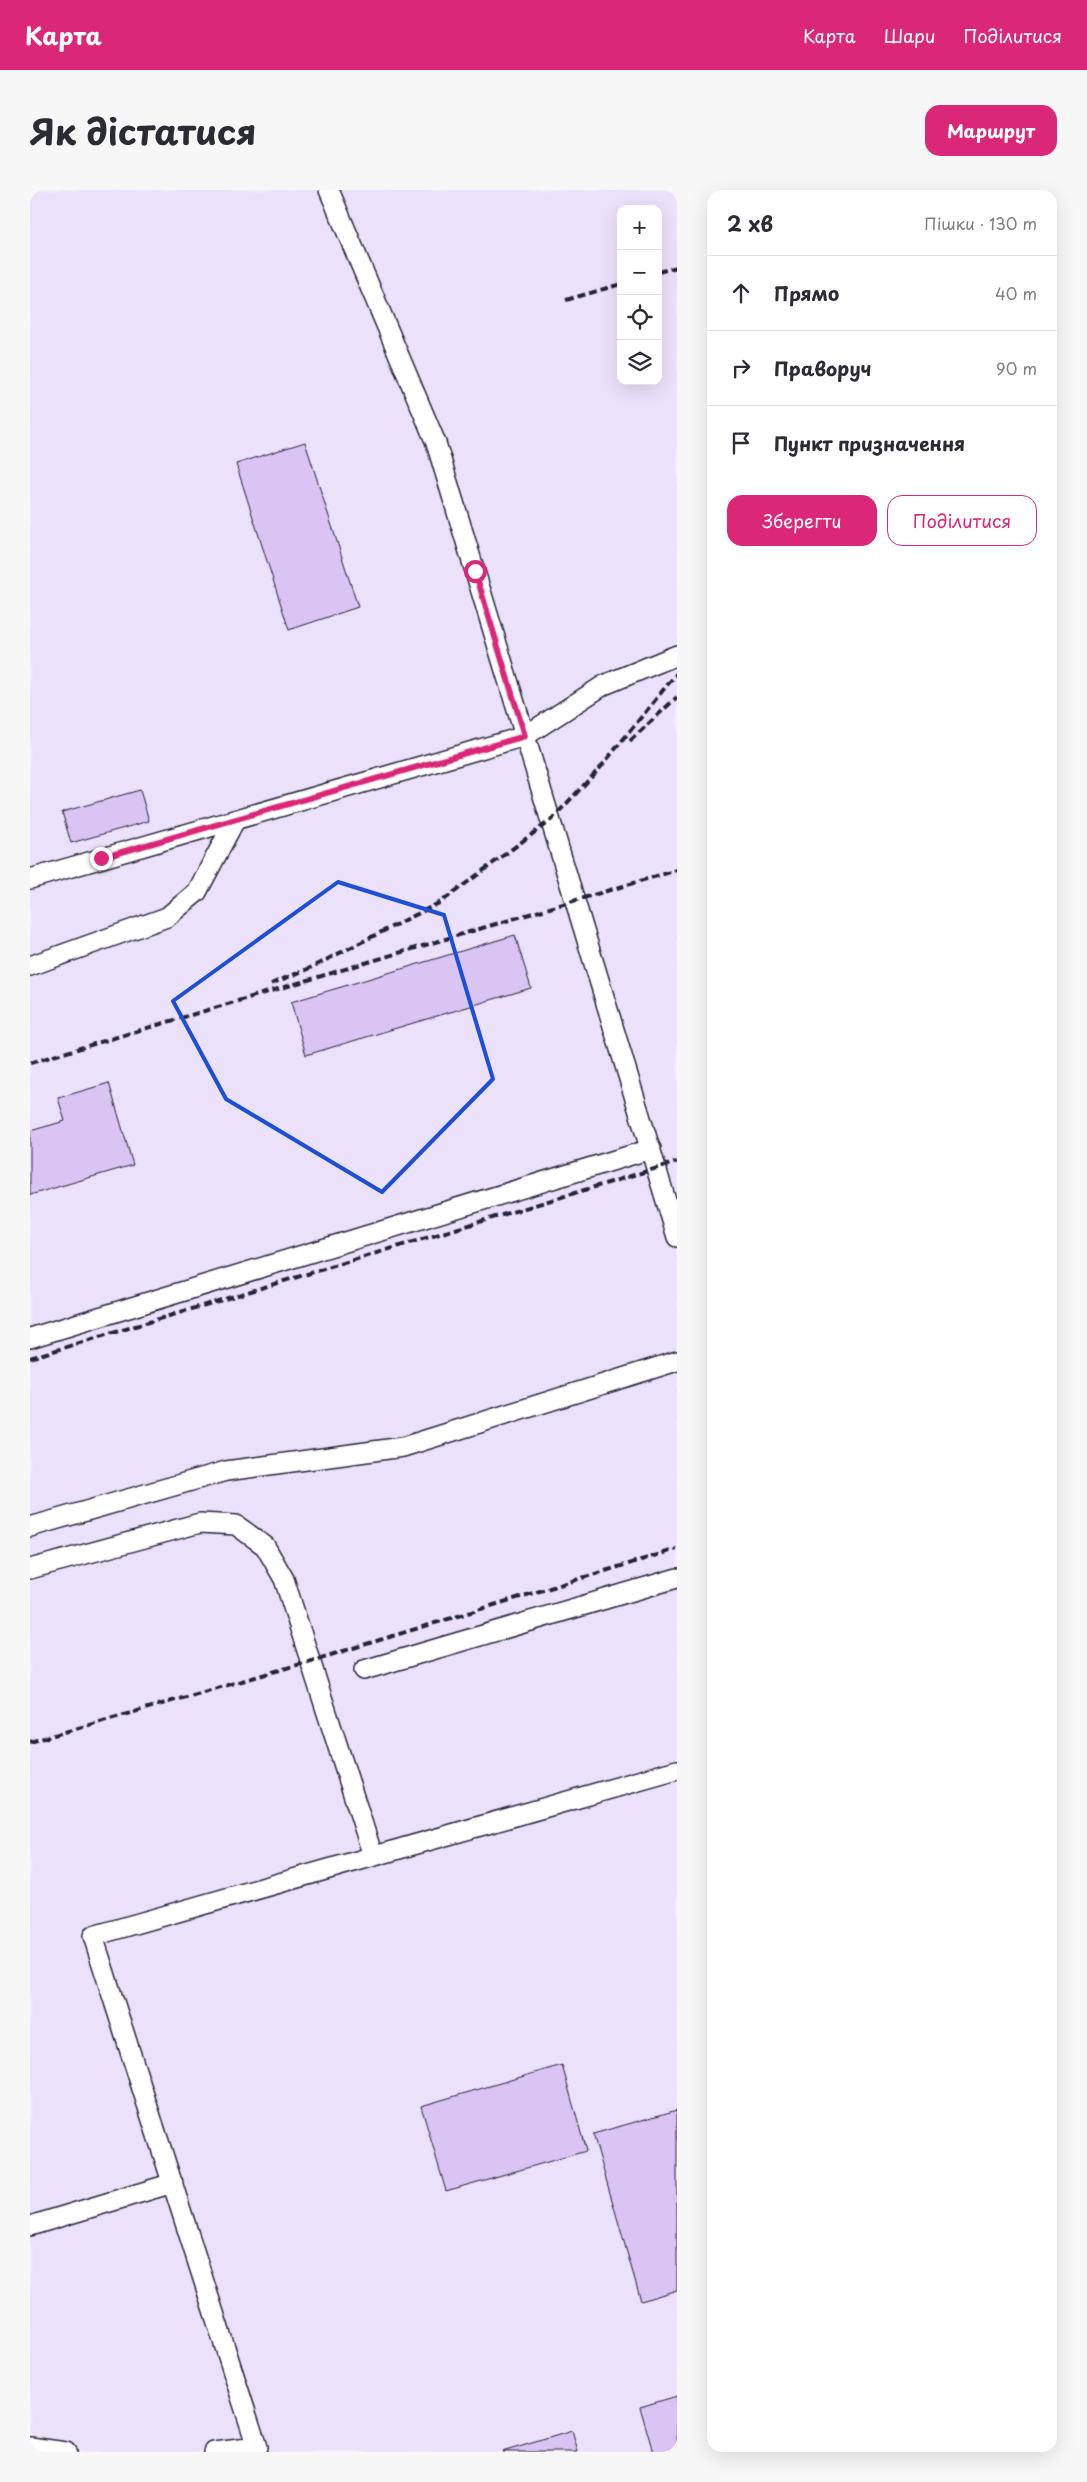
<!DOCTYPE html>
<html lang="uk">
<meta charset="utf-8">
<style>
body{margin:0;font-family:"Playpen Sans",sans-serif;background:#f7f7f7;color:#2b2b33}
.controls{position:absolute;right:15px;top:15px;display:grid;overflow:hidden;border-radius:10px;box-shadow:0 5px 20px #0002}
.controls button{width:45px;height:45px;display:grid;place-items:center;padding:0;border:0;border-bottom:1px solid #e1e1e2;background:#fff;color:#2b2b33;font:25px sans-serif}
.stop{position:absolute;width:15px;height:15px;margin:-11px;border:4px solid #db2777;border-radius:50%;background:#fff}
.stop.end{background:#db2777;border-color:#fff;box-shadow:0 1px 5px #0008}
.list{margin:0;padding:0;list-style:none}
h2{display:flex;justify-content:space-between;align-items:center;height:65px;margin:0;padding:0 20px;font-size:21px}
h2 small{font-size:16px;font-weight:400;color:#7c7c81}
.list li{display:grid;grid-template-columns:32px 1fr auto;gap:15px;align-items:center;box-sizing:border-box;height:75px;padding:0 20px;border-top:1px solid #e1e1e2}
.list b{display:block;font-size:19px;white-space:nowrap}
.list em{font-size:16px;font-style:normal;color:#7c7c81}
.actions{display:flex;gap:10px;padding:15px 20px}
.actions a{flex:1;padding:11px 0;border:1px solid #db2777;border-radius:15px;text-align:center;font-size:18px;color:#db2777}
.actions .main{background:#db2777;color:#fff}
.icon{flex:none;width:28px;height:28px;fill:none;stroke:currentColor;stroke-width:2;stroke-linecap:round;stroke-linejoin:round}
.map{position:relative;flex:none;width:647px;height:2262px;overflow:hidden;border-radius:15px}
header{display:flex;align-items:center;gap:30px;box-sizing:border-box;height:70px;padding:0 25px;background:#db2777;color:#fff}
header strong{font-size:24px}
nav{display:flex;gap:28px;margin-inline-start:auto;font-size:18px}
.intro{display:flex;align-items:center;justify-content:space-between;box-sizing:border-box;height:120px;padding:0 30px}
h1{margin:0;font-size:35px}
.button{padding:12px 22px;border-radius:15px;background:#db2777;color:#fff;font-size:18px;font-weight:700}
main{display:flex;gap:30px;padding:0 30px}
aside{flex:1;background:#fff;border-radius:15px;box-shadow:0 5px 20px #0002}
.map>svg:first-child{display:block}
.built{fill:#ece1fa;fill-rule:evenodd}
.building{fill:#dac4f4;stroke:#22223b}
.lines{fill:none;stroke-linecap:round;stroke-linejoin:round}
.service-casing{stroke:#22223b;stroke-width:22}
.service{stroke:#fff;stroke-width:19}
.rail{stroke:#22223b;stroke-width:4;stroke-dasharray:8 4;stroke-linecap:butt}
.route{stroke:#db2777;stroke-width:6}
.marked{fill:none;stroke:#1d4ed8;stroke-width:4;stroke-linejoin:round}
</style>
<header>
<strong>Карта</strong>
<nav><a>Карта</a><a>Шари</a><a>Поділитися</a></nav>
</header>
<div class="intro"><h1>Як дістатися</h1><a class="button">Маршрут</a></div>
<main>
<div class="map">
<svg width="647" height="2262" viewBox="0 0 647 2262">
<rect width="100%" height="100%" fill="#f4edfc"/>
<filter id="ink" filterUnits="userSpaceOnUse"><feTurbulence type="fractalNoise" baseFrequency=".02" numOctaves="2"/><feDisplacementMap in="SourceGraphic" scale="10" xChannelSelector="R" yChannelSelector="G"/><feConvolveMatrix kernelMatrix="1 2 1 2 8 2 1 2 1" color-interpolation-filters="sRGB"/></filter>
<g filter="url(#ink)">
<path class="built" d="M0,0H647V2262H0ZM591,19H628V191H591Z"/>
<path class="building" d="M275,252L328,417L259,440L206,274Z
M110,600L119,631L41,653L32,622Z
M485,745L501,798L276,865L261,812Z
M79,893L103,975L0,1005V941L35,931L28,908Z
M532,1875L556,1961L416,2001L391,1916Z
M647,1920V2100L611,2111L563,1944Z
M647,2206V2262H623L610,2217Z
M542,2241L548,2262H472Z"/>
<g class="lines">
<g class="service-casing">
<path id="service" d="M299,0L406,253L647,1047
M0,689L495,546L574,495L647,465
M0,776L137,727L167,702L205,630
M0,1148L621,959
M0,1337L196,1281L373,1257L647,1171
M0,1379L170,1333L206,1335L235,1356L254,1389L343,1666
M334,1480L647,1388
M0,2036L143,1993
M0,2257L36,2262
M184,2262L227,2257L63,1746L647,1580"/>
</g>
<use href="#service" class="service"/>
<path class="rail" d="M628,82L647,77
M536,110L591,94
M600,551L647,507
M241,794L280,778L411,712L521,630L570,578L647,483
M0,873L647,680
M0,1168L647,972
M0,1552L281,1471L647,1359"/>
</g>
</g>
<g class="lines" filter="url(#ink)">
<path class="route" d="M71,668L495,546L445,381"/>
</g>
<path class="marked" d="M308,692L414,725L463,889L352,1002L196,909L143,811Z"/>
</svg>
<div class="controls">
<button>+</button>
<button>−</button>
<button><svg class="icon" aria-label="locate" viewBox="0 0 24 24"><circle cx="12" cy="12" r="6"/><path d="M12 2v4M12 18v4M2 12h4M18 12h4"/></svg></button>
<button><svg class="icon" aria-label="layers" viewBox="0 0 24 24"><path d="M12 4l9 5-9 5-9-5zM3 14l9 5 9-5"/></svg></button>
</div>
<div class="stop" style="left:445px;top:381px"></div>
<div class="stop end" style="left:71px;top:668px"></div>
</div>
<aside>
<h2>2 хв<small>Пішки · 130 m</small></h2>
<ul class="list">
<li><svg class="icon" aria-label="ahead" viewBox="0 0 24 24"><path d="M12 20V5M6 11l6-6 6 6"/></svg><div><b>Прямо</b></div><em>40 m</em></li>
<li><svg class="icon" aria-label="right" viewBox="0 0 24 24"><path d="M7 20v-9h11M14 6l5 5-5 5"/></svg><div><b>Праворуч</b></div><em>90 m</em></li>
<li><svg class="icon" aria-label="arrive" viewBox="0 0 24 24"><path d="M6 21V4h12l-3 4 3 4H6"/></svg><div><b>Пункт призначення</b></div></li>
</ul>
<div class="actions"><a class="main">Зберегти</a><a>Поділитися</a></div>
</aside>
</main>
